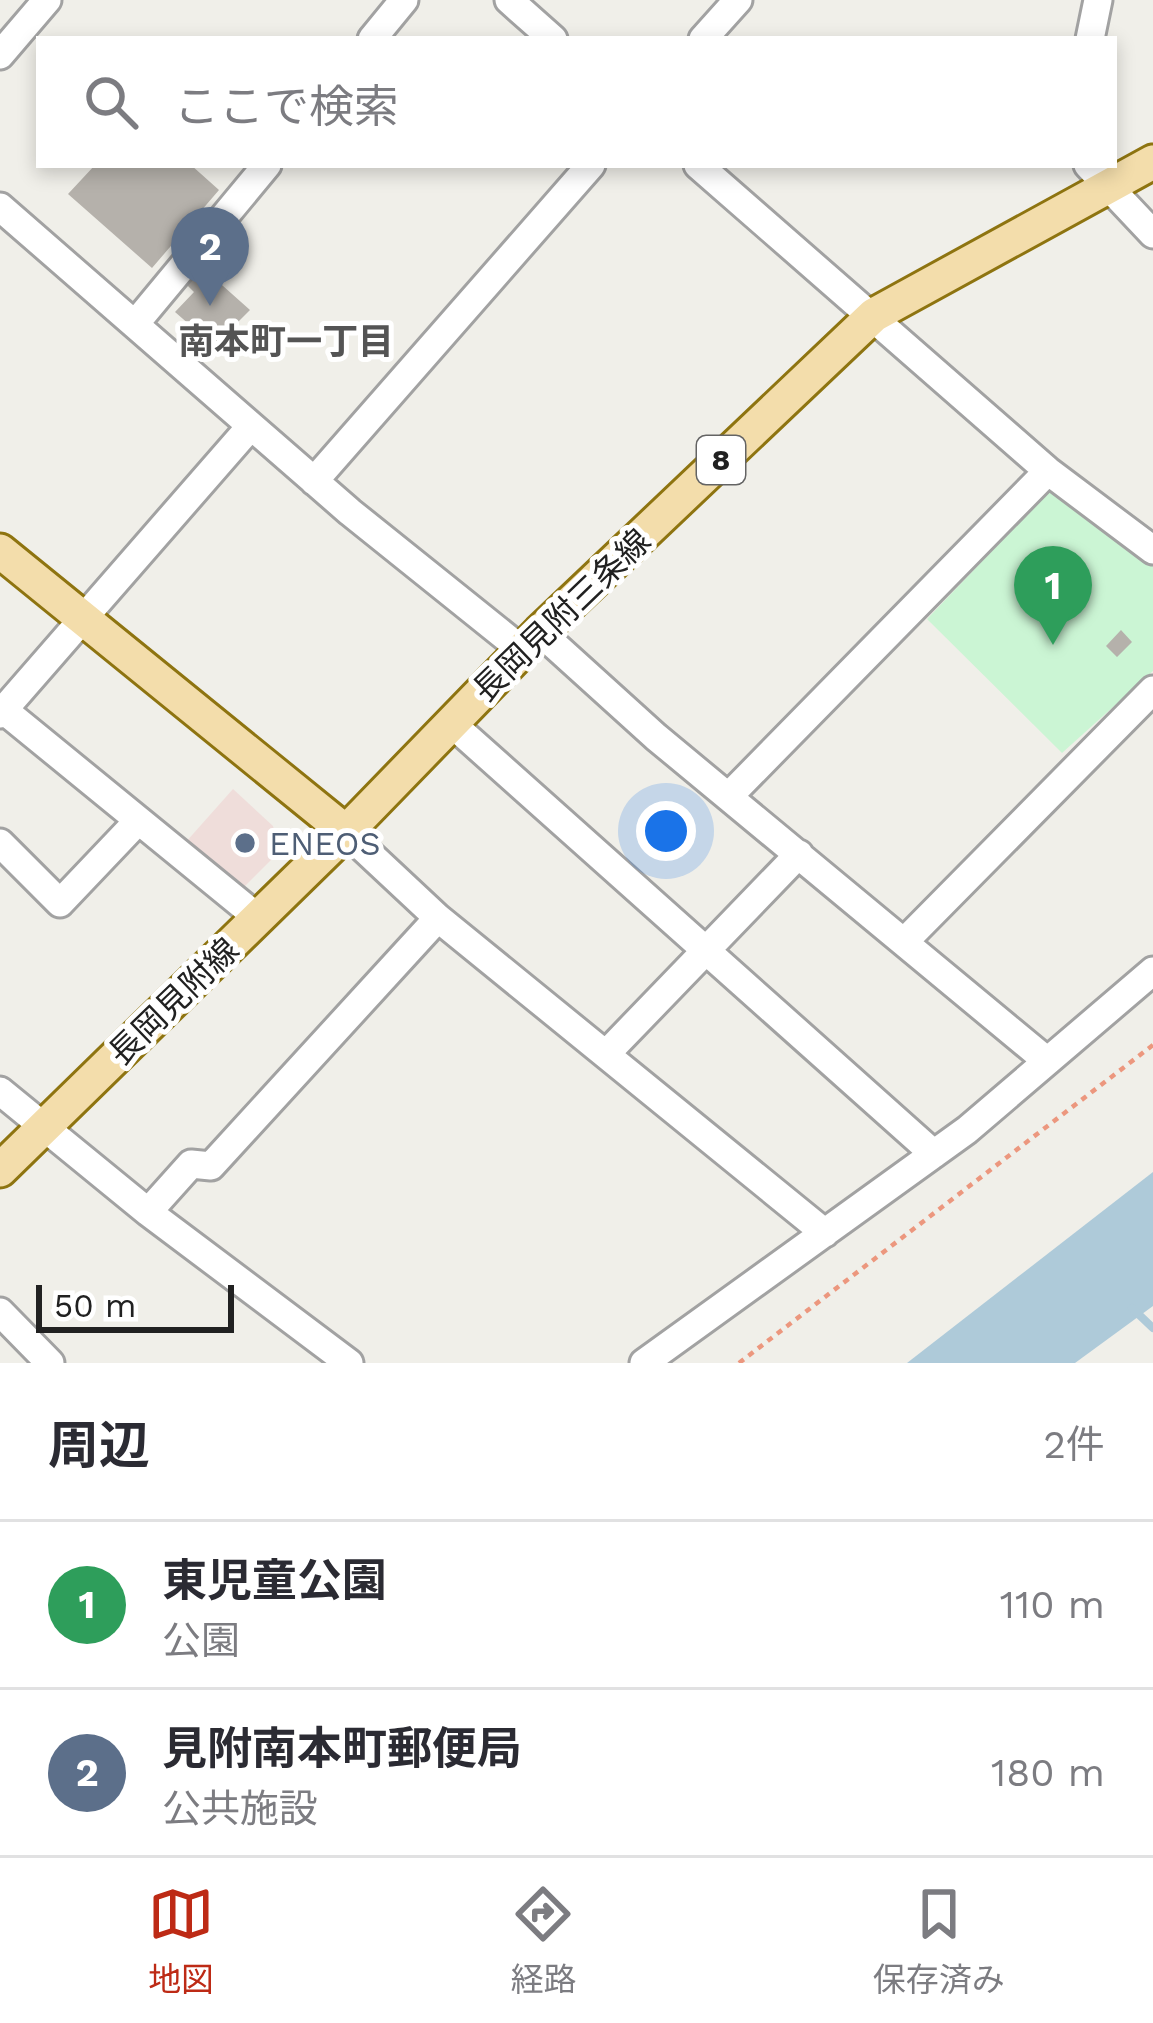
<!DOCTYPE html>
<html lang="ja">
<meta charset="utf-8">
<style>
body{margin:0;font-family:"Work Sans","Noto Sans JP",sans-serif;background:#f7f7f7;color:#2b2b33}
.scale{position:absolute;left:36px;bottom:30px;width:198px;box-sizing:border-box;padding-left:12px;border:6px solid #212121;border-top:0;font-size:33px;line-height:42px;white-space:nowrap;color:#212121;-webkit-text-stroke:9px #fff;paint-order:stroke}
.you{position:absolute;left:666px;top:831px;width:42px;height:42px;margin:-30px;border:9px solid #fff;border-radius:50%;background:#1a73e8;box-shadow:0 0 0 18px #1a73e833}
.badge{display:grid;place-items:center;width:78px;height:78px;border-radius:50%;background:#bd2a15;color:#fff;font-size:39px;font-weight:700}
.pin{position:absolute;translate:-50% -99px;filter:drop-shadow(0 3px 6px #0008)}
.pin::after{content:'';position:absolute;top:63px;width:42px;height:36px;background:inherit;clip-path:polygon(0 0,100% 0,50% 100%)}
.list{margin:0;padding:0;list-style:none}
h2{display:flex;justify-content:space-between;align-items:center;height:156px;margin:0;padding:0 48px;font-size:51px}
h2 small{font-size:39px;font-weight:400;color:#7c7c81}
.list li{display:grid;grid-template-columns:78px 1fr auto;gap:36px;align-items:center;box-sizing:border-box;height:168px;padding:0 48px;border-top:3px solid #e1e1e2}
.list b{display:block;font-size:45px;white-space:nowrap}
.list p{margin:0;font-size:39px;white-space:nowrap;color:#7c7c81}
.list em{font-size:39px;font-style:normal;color:#7c7c81}
.icon{flex:none;width:66px;height:66px;fill:none;stroke:currentColor;stroke-width:2;stroke-linecap:round;stroke-linejoin:round}
.map{position:relative;flex:none;width:1153px;height:1363px;overflow:hidden}
.search{position:absolute;background:#fff;box-shadow:0 6px 18px #0003;left:36px;right:36px;top:36px;height:132px;display:flex;align-items:center;gap:30px;box-sizing:border-box;padding:0 42px;border-radius:0px;color:#7c7c81;font-size:45px}
.sheet{height:492px;background:#fff}
nav{display:flex;justify-content:space-around;align-items:center;box-sizing:border-box;height:168px;border-top:3px solid #e1e1e2;background:#fff;font-size:33px;color:#7c7c81}
nav a{display:grid;justify-items:center;gap:6px}
nav .on{color:#bd2a15}
.map>svg:first-child{display:block}
.commercial{fill:#efddda}
.park{fill:#cbf5d4}
.water{fill:#aecad9}
.lines{fill:none;stroke-linecap:round;stroke-linejoin:round}
.stream{stroke:#aecad9;stroke-width:8}
.building{fill:#b5b1ab}
.minor-casing{stroke:#a2a2a2;stroke-width:33}
.major-casing{stroke:#8e7410;stroke-width:39}
.path{stroke:#ec977e;stroke-width:4.5;stroke-dasharray:6 6;stroke-linecap:butt}
.minor{stroke:#fff;stroke-width:27}
.major{stroke:#f3ddab;stroke-width:33}
.service-dot{fill:#5c6f8a;stroke:#fff;stroke-width:4.5}
.labels{text-anchor:middle;stroke-width:10;stroke-linejoin:round;paint-order:stroke}
.shield{fill:#fff;stroke:#646464;stroke-width:3}
.shield-label{font-size:30px;font-weight:bold;fill:#212121}
.street-label{font-size:33px;fill:#212121;stroke:#fff}
.service-label{font-size:33px;fill:#4e5e75;stroke:#fff;text-anchor:start}
.neighbourhood-label{font-size:36px;font-weight:bold;fill:#545454;stroke:#fff}
</style>
<div class="map">
<svg width="1153" height="1363" viewBox="0 0 1153 1363">
<rect width="100%" height="100%" fill="#f0efe9"/>
<path class="commercial" d="M233,789L273,826L280,851L240,891L185,843Z"/>
<path class="park" d="M1050,490H1060L1153,566V671L1062,753L927,619Z"/>
<path class="water" d="M1153,1172V1306L1075,1363H907Z"/>
<g class="lines">
<path class="stream" d="M1132,1308L1153,1328"/>
</g>
<path class="building" d="M95,165H191L219,190L152,268L68,194Z
M195,261L250,310L214,346L175,312L194,292L181,279Z
M1121,630L1132,642L1117,657L1106,646Z"/>
<g class="lines">
<g class="minor-casing">
<path id="minor" d="M509,0L553,39
M372,39L404,0
M703,39L738,0
M1090,39L1098,0
M0,55L47,0
M698,165L1048,471L1153,550
M1088,165L1153,234
M0,207L350,512L522,650
M135,324L267,165
M314,481L591,165
M540,632L656,737L1047,1061
M0,707L257,917
M0,714L250,427
M451,723L934,1154
M729,796L1048,471
M346,832L438,918L825,1233
M0,843L60,903L137,822
M904,942L1153,690
M607,1053L799,854
M0,1091L148,1212L349,1363
M148,1212L191,1164L211,1166L438,918
M0,1312L50,1363
M644,1363L967,1130L1153,971"/>
</g>
<g class="major-casing">
<path id="major" d="M0,551L346,832
M0,1170L346,832L540,632L874,315L1153,162"/>
</g>
<path class="path" d="M739,1363L1153,1045"/>
<use href="#minor" class="minor"/>
<use href="#major" class="major"/>
</g>
<circle class="service-dot" cx="245" cy="843" r="12"/>
<g class="labels">
<rect class="shield" x="697" y="436" width="48" height="48" rx="9"/>
<g class="shield-label">
<text x="721" y="470">8</text>
</g>
<g class="street-label">
<text transform="translate(561 615) rotate(-44)" y="12">長岡見附三条線</text>
<text transform="translate(173 1001) rotate(-44)" y="12">長岡見附線</text>
</g>
<g class="service-label">
<text x="269" y="855">ENEOS</text>
</g>
<g class="neighbourhood-label">
<text x="286" y="354">南本町一丁目</text>
</g>
</g>
</svg>
<div class="scale">50 m</div>
<div class="you"></div>
<div class="pin badge" style="left:1053px;top:645px;background:#2e9e5b">1</div>
<div class="pin badge" style="left:210px;top:306px;background:#5c6f8a">2</div>
<div class="search"><svg class="icon" aria-label="search" viewBox="0 0 24 24"><circle cx="10" cy="10" r="6"/><path d="M15 15l6 6"/></svg>ここで検索</div>
</div>
<section class="sheet">
<h2>周辺<small>2件</small></h2>
<ul class="list">
<li><span class="badge" style="background:#2e9e5b">1</span><div><b>東児童公園</b><p>公園</p></div><em>110 m</em></li>
<li><span class="badge" style="background:#5c6f8a">2</span><div><b>見附南本町郵便局</b><p>公共施設</p></div><em>180 m</em></li>
</ul>
</section>
<nav>
<a class="on"><svg class="icon" aria-label="map" viewBox="0 0 24 24"><path d="M3 6l6-2 6 2 6-2v14l-6 2-6-2-6 2zM9 4v14M15 6v14"/></svg>地図</a>
<a><svg class="icon" aria-label="directions" viewBox="0 0 24 24"><path d="M12 3l9 9-9 9-9-9zM9 14v-3h6M13 9l2 2-2 2"/></svg>経路</a>
<a><svg class="icon" aria-label="saved" viewBox="0 0 24 24"><path d="M7 4h10v16l-5-4-5 4z"/></svg>保存済み</a>
</nav>
